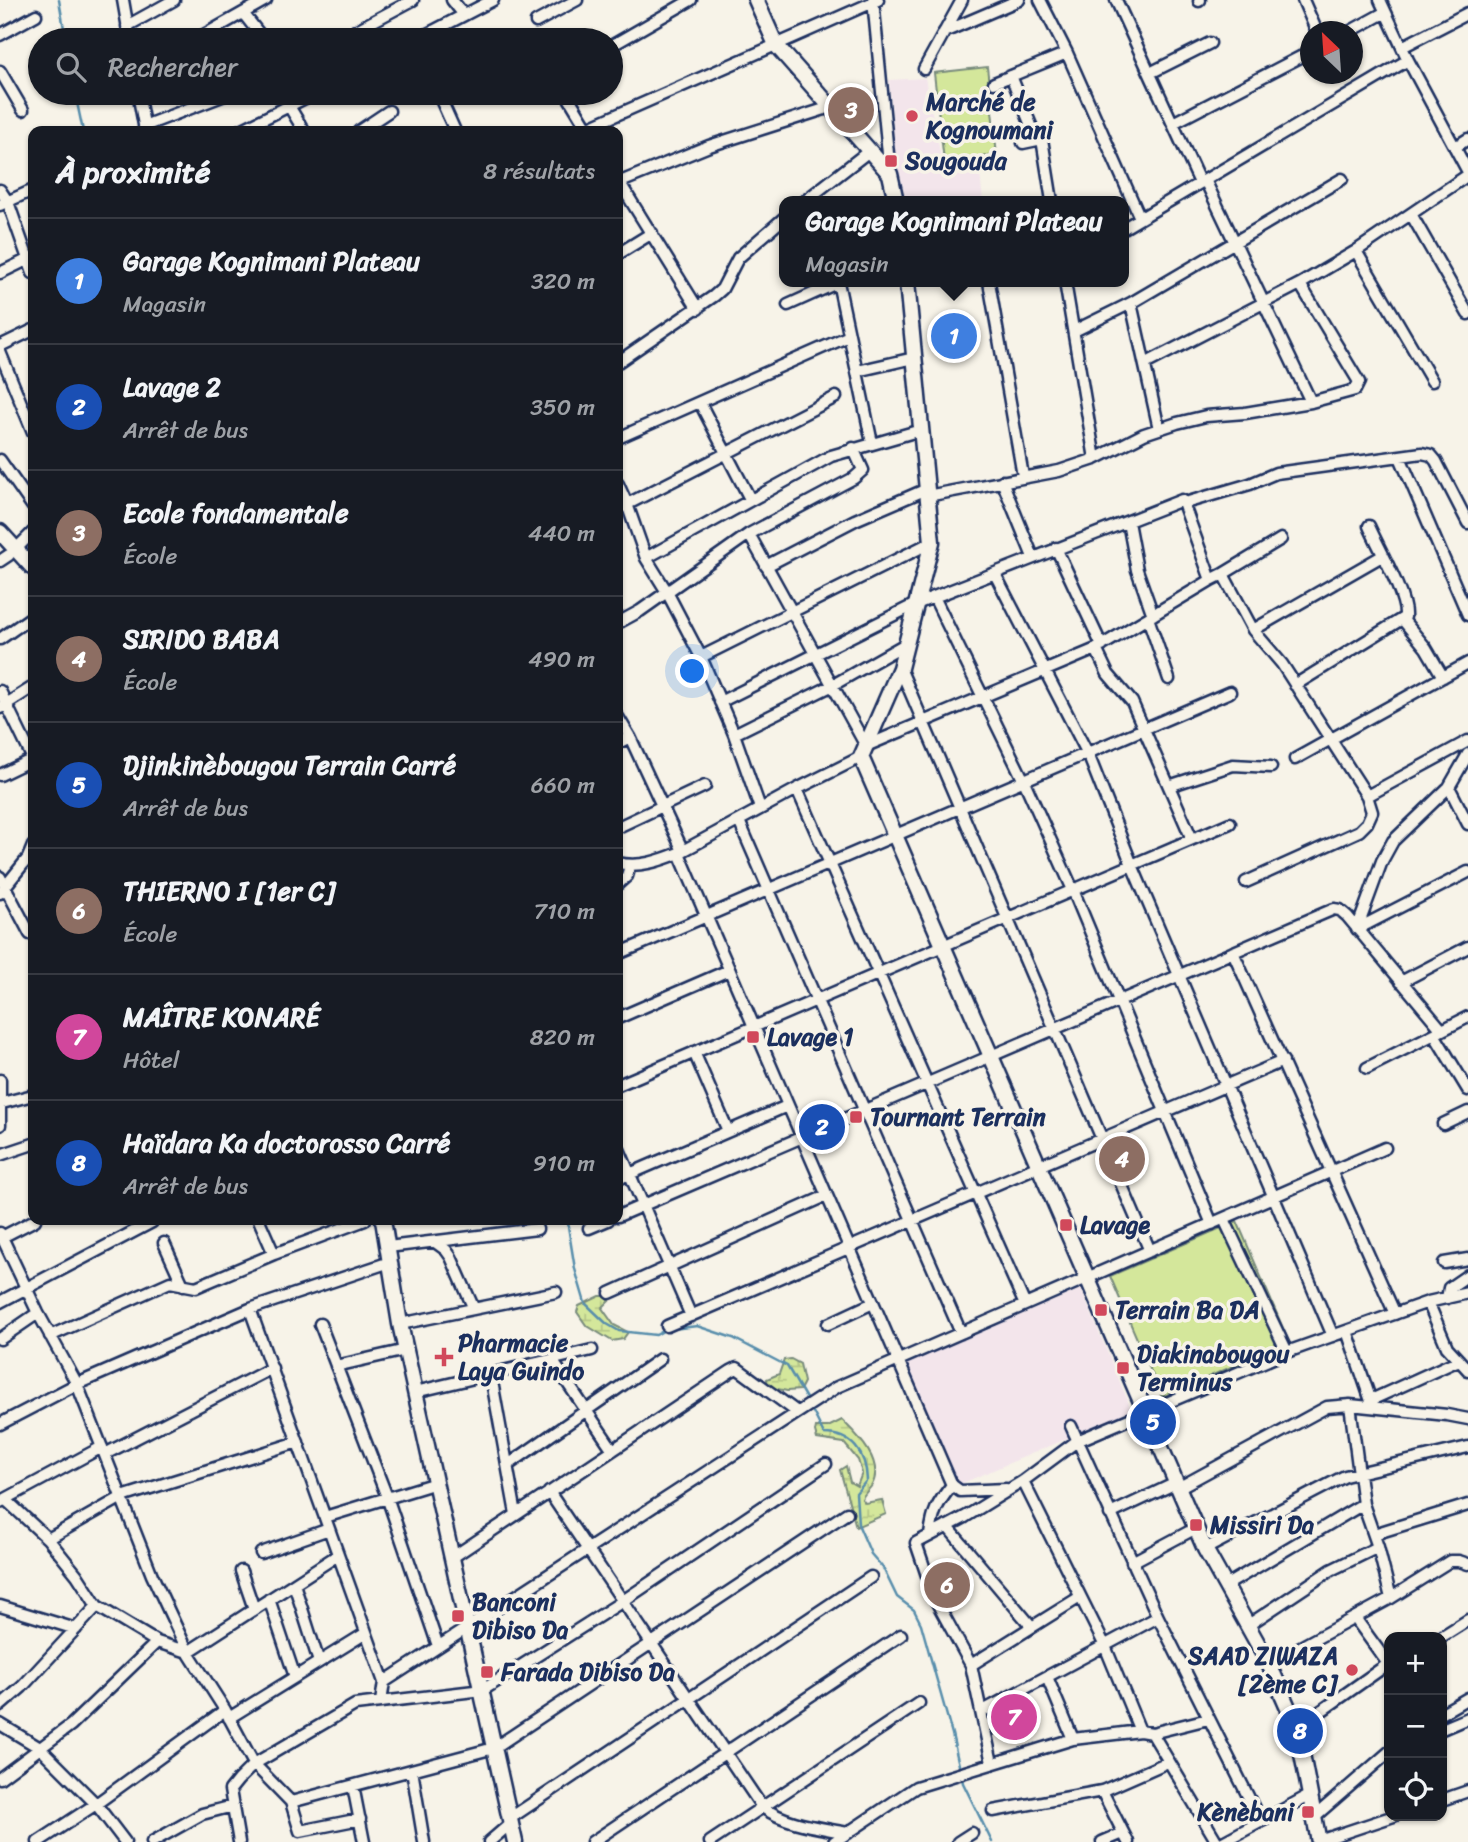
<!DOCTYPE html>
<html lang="fr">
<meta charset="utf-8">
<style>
body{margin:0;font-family:Sriracha,sans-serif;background:#242831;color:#f1f3f6}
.controls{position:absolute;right:21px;bottom:21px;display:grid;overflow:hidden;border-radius:14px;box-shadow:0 2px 5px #0004}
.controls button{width:63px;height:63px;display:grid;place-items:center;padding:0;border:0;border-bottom:2px solid #363941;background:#171b24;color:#f1f3f6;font:35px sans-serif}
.compass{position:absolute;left:1300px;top:21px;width:63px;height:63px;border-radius:50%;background:#171b24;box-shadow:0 2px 5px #0004;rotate:335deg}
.you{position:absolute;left:693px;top:672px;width:24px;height:24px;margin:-18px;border:5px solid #fff;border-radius:50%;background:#1a73e8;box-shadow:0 0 0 10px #1a73e833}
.badge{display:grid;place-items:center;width:46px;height:46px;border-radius:50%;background:#ea580c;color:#fff;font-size:23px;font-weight:700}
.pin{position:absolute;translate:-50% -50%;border:4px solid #fff;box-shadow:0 2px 7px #0006}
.popup{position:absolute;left:779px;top:196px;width:350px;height:91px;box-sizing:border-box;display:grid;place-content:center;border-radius:14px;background:#171b24;filter:drop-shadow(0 2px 5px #0005);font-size:23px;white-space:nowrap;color:#9ea1a6}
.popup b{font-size:26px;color:#f1f3f6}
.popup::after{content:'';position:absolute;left:50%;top:100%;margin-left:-14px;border:14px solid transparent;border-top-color:#171b24}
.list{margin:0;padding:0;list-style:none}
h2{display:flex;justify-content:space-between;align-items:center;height:91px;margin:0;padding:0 28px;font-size:30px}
h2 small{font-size:23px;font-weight:400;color:#9ea1a6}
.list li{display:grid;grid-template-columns:46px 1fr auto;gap:21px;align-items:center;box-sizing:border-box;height:126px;padding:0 28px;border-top:2px solid #363941}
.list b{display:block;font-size:26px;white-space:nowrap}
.list p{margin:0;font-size:23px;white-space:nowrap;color:#9ea1a6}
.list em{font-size:23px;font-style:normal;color:#9ea1a6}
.icon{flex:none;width:38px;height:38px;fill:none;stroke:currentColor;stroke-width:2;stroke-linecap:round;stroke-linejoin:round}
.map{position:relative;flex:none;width:1468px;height:1842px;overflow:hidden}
.search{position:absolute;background:#171b24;box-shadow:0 2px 5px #0004;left:28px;top:28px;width:595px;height:77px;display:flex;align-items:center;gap:18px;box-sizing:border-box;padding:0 24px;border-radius:38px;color:#9ea1a6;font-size:26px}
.panel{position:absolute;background:#171b24;box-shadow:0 2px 5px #0004;left:28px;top:126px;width:595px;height:1099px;border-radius:14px}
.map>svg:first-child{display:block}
.built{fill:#f3e5eb}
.grass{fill:#d4e79b;stroke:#788b7c;stroke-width:2}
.wetland{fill:url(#wetland-marsh);stroke:#788b7c;stroke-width:2}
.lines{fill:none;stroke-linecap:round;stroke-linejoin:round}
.stream{stroke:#588eac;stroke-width:2.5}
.street-casing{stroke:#1b2f5e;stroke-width:15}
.secondary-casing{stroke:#1b2f5e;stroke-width:19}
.street{stroke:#f7f3e8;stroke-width:10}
.secondary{stroke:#f7f3e8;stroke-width:14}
.poi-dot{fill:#d1495b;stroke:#f7f3e8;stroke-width:2.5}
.labels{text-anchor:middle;stroke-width:7;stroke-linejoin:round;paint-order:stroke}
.poi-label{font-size:24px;font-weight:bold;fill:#1b2f5e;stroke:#f7f3e8;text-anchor:start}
</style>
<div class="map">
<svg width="1468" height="1842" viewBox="0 0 1468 1842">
<defs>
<pattern id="wetland-marsh" width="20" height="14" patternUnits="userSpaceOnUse" patternTransform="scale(1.75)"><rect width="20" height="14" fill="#d4e79b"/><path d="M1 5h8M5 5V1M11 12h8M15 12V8" fill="none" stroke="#b5c688"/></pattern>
</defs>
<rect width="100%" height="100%" fill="#f7f3e8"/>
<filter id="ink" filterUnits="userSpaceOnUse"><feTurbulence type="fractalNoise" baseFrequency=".0143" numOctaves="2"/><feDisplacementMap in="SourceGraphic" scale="14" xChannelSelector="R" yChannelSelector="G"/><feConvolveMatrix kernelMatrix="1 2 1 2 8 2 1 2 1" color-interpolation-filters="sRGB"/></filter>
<g filter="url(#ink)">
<path class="built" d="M925,78L943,167L979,164L983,201H906L895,153L889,80Z
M1081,1289L1132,1411L958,1485L907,1364Z"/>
<path class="grass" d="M987,67L997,155L944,161L934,73Z
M1237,1221L1289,1342L1162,1397L1110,1276Z"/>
<path class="wetland" d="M600,1296H607L611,1299L602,1308L614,1325L628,1332L623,1339L612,1341L586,1325L577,1312L579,1306Z
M791,1359L800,1364L804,1382L800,1390L787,1391L768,1387L767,1379L779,1374L784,1360Z
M842,1420C856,1434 885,1461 872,1485C869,1490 864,1493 862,1499L865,1503L882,1500L886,1514L856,1527L840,1470L846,1466L850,1482L857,1486L862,1473L858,1460L844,1443L817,1439L815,1432L816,1427H828Z"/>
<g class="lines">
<path class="stream" d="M59,0L66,40
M75,93L83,131
M567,1220L575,1269L585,1303L607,1324L619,1331L656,1335L665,1330L697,1326L733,1338L787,1366L808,1402
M811,1408L824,1434C852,1434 866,1453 867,1480L856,1493L858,1524L871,1554L883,1568L897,1597L914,1610L921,1624L952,1734L963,1783L992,1842"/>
<g class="street-casing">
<path id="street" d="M123,0L130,40
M452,0L464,15
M873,0L890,174
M1040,0L1067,53L1140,218
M1116,0L1200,183
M1303,0L1317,32
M1380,0L1408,60L1468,172
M1199,1L1200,0
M243,13L264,40
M536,22L577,0
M127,26L174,0
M944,32L1019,0
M1349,32L1382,14
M0,35L36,15
M195,40L266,0
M338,40L413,0
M416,40L493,0
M611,46L691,0
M1402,47L1468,13
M924,69L962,0
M0,71L23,110
M1150,73L1210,43
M1011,76L1037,140
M994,83L1067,53
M138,93L145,130
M438,93L455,131
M566,93L589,131
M289,106L304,131
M1173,123L1310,52
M144,126L230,93
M239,131L315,93
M359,131L389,111
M580,131L878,0
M1023,143L1042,139L1052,201
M1455,147L1468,139
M618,180L698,309
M1205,180L1311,402
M618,183L709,146L831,107
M0,190L8,202L33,273
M805,201L869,151
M0,205L33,190
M1411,214L1468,314
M1124,228L1408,60
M1356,251L1432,381
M618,254L652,233
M0,273L33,257
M838,282L872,443
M989,282L1023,476
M1065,282L1095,459
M1131,303L1159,429
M788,305L839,282
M1074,331L1131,303L1342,179
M0,346L33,330
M0,352L33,432
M618,362L714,296L722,289L738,258L784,218
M1145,364L1300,284L1356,251L1468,175
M857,371L914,358
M700,403L750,499
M618,438L849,336
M1400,457L1468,615
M0,460L33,507
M1002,481L1033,557
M618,484L627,504L646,558L667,592L701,657L734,734L760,808
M927,496L1059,471L1095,459L1144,434L1177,423L1206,416L1245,413L1311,402L1355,390L1359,382L1300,284
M1185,503L1250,484L1276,473L1422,453L1431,455L1436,461L1468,523
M618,509L836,397
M1128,522L1137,570L1153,615
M749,534L866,746L1096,649L1211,580
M1056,548L1102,646
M15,550L33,532
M646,558L831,456L921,430
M0,561L9,555
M766,566L855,520L927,489
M995,574L1088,754L1132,865L1333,1336
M1223,574L1281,539
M934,597L1024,781L1073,890L1212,1224
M1148,618L1169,679
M1403,620L1426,648L1443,677
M618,623L640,611L749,534L854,478L863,470L853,448
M1253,630L1382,556
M0,639L33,616
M1096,649L1108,674L1132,702L1192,839
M701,657L932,542
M900,668L1150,1251
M1295,685L1405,617C1407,596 1378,547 1369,526
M0,691L33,759
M720,702L916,604L1182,500L1211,580L1223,574L1253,630L1282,664L1367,796L1372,812L1367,823L1359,831L1246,882
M0,708L33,687
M618,717L630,737L683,851
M734,734L833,685L907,643
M618,743L630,737
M1295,759L1468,663
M0,775L33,759
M1169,786L1233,765L1271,767
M1449,787L1468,824
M797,789L1025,1305
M1367,796L1468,741
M739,821L961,1333
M618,827L705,786
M679,853L952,1485L960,1491L1006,1489
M618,863C639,868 659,861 679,853L797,789L861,757
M0,877L30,934
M618,884L627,876L630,866
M0,893L28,858L33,846
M1357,929L1382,861L1393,841L1449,787L1468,754
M1357,929L1468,872
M1233,952L1395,1314
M618,954L1230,692
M1401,982L1468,947
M618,1018L729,970
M1434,1034L1468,1090
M694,1052L728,1131
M1367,1068L1468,1017
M0,1080V1125
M618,1085L1230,823
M2,1103L33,1095
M1443,1124L1468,1112
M618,1147L691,1316
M0,1155L33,1144
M618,1179L787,1106
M618,1216L1334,909L1340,910L1347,916L1442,1030
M1224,1219L1287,1352
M259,1220L274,1254
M589,1228L608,1220
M0,1233L38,1313L77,1384L152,1575L188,1652L225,1710L254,1764L291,1802L300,1831L360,1819
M2,1237L35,1220
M435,1242L446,1250L451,1257L474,1309
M164,1243L183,1285
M388,1247L537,1229
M1444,1263L1468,1259
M610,1293L826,1196
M1447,1298L1449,1288L1468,1275
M0,1302L152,1222L151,1220
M1428,1302L1447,1347L1468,1370
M250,1309L384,1682L381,1702
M320,1324L387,1497L438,1646
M400,1324L556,1292
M828,1324L873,1303
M667,1326L1283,1061
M1347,1331L1372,1404
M50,1336L170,1282L196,1287L274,1254L365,1220
M0,1339L38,1313
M552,1360L613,1450
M336,1366L406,1350
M491,1376L516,1514
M415,1392L592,1350
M1371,1400L1459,1360
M1350,1405L1447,1415L1468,1419
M0,1424L77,1384L250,1309L390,1262
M1071,1426L1158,1617L1260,1820
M105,1454L272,1368
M508,1465L660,1359
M1023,1481L1105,1646L1140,1731
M1178,1488L1327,1407L1350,1405L1363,1504L1378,1547L1391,1598
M549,1492L762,1807C788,1825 818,1827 848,1833
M5,1499L48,1539L77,1575L97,1606L157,1642L188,1652L338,1555
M0,1502L102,1447
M1110,1514L1176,1483
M325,1517L436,1483
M947,1526L1032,1627
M1374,1534L1468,1505
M930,1535C933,1511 937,1504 952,1485
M48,1539L122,1497L298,1442
M1205,1549L1345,1476L1468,1447
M261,1553L329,1529
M453,1557L731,1371L737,1368L797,1412
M1132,1562L1196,1528
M241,1571L254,1609
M294,1584L319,1662
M1225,1586L1363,1504
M269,1599L295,1677
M0,1606L76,1629
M1355,1618L1389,1665
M1247,1626L1331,1570L1378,1547
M1441,1637L1468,1620
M1269,1664L1391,1598L1450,1561H1459L1468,1564
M971,1665L1080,1597
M1047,1677L1073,1739
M384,1682L837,1387L1385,1148
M0,1706L22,1687L97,1606
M981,1712L1158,1617
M1442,1713L1468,1698
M229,1718L366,1633
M0,1724L40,1748L96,1804L125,1842
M1297,1728L1388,1664
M1442,1729L1468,1718
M1152,1733L1217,1842
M992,1763L971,1665L935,1599L916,1543L965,1517L1023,1481L1077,1441L1287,1352L1428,1302L1468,1293
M412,1770L424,1842
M0,1778L71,1725L157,1642
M353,1786L364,1842
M1102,1791L1128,1842
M1442,1800L1468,1791
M291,1802L494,1748L847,1513
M993,1811L1102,1791L1168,1762
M1314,1817L1389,1752
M509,1819L871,1577
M1319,1841L1394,1816
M38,1842L96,1804L225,1710
M152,1842L202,1814L233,1806
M239,1842L230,1790L238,1780L254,1764L355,1705L483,1690L623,1601L826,1464
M489,1842L510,1824
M592,1842L901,1635
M710,1842L919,1703
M834,1842L916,1787L1073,1739L1140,1731L1152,1733L1208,1719
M958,1842L972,1833
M1102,1842L1123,1833
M1223,1842L1310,1795"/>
</g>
<g class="secondary-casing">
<path id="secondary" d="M756,0L776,45L890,174L896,201
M907,282L932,542L900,668L861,757L1205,1549L1269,1664L1297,1728L1319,1842
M0,532L33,568
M383,1220L400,1324L515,1842"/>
</g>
<use href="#street" class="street"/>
<use href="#secondary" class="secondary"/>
</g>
</g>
<g class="poi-dot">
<circle cx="912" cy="116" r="7"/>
<rect x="884" y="154" width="14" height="14" rx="3.5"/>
<rect x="746" y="1030" width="14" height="14" rx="3.5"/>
<rect x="849" y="1110" width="14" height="14" rx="3.5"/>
<rect x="1059" y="1218" width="14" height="14" rx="3.5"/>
<rect x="1094" y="1303" width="14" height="14" rx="3.5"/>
<path d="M440.5 1346.5h7v7h7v7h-7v7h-7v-7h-7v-7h7z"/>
<rect x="1116" y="1361" width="14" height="14" rx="3.5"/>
<rect x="1189" y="1518" width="14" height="14" rx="3.5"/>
<rect x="451" y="1609" width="14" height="14" rx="3.5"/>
<circle cx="1352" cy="1670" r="7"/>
<rect x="480" y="1665" width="14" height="14" rx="3.5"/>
<rect x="1301" y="1805" width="14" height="14" rx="3.5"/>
</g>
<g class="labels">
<g class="poi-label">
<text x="926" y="110">Marché de<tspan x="926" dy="28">Kognoumani</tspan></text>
<text x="905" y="169">Sougouda</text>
<text x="767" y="1045">Lavage 1</text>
<text x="870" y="1125">Tournant Terrain</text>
<text x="1080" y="1233">Lavage</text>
<text x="1115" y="1318">Terrain Ba DA</text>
<text x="458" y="1351">Pharmacie<tspan x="458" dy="28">Laya Guindo</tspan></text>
<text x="1137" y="1362">Diakinabougou<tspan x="1137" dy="28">Terminus</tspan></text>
<text x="1210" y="1533">Missiri Da</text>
<text x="472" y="1610">Banconi<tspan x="472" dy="28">Dibiso Da</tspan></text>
<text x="1338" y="1664" text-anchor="end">SAAD ZIWAZA<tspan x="1338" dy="28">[2ème C]</tspan></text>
<text x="501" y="1680">Farada Dibiso Da</text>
<text x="1294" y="1820" text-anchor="end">Kènèbani</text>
</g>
</g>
</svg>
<div class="controls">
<button>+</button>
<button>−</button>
<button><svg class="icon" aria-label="locate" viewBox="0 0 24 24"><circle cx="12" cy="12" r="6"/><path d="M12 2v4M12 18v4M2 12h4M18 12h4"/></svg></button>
</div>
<svg class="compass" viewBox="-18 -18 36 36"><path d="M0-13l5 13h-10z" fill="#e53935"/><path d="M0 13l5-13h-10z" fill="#9ea1a6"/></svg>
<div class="you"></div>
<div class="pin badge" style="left:954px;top:336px;background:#3f7fe0">1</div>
<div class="popup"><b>Garage Kognimani Plateau</b>Magasin</div>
<div class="pin badge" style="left:822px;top:1127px;background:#1a4fb4">2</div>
<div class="pin badge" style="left:851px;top:110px;background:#8d6e63">3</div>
<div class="pin badge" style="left:1122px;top:1159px;background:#8d6e63">4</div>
<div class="pin badge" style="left:1153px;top:1422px;background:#1a4fb4">5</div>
<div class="pin badge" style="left:947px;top:1585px;background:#8d6e63">6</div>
<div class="pin badge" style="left:1014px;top:1717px;background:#d1479c">7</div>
<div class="pin badge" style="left:1300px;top:1731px;background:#1a4fb4">8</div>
<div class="search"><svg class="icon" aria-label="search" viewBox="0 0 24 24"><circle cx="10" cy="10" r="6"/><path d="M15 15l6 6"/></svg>Rechercher</div>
<section class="panel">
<h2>À proximité<small>8 résultats</small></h2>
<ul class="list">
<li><span class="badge" style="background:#3f7fe0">1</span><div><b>Garage Kognimani Plateau</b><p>Magasin</p></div><em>320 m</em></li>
<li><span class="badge" style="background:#1a4fb4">2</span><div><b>Lavage 2</b><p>Arrêt de bus</p></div><em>350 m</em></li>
<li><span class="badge" style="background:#8d6e63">3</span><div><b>Ecole fondamentale</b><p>École</p></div><em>440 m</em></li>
<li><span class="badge" style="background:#8d6e63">4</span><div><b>SIRIDO BABA</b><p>École</p></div><em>490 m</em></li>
<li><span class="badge" style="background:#1a4fb4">5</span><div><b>Djinkinèbougou Terrain Carré</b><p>Arrêt de bus</p></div><em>660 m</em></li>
<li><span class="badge" style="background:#8d6e63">6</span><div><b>THIERNO I [1er C]</b><p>École</p></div><em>710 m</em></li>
<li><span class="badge" style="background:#d1479c">7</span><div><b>MAÎTRE KONARÉ</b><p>Hôtel</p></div><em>820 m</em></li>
<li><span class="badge" style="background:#1a4fb4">8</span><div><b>Haïdara Ka doctorosso Carré</b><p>Arrêt de bus</p></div><em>910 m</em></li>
</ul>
</section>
</div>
